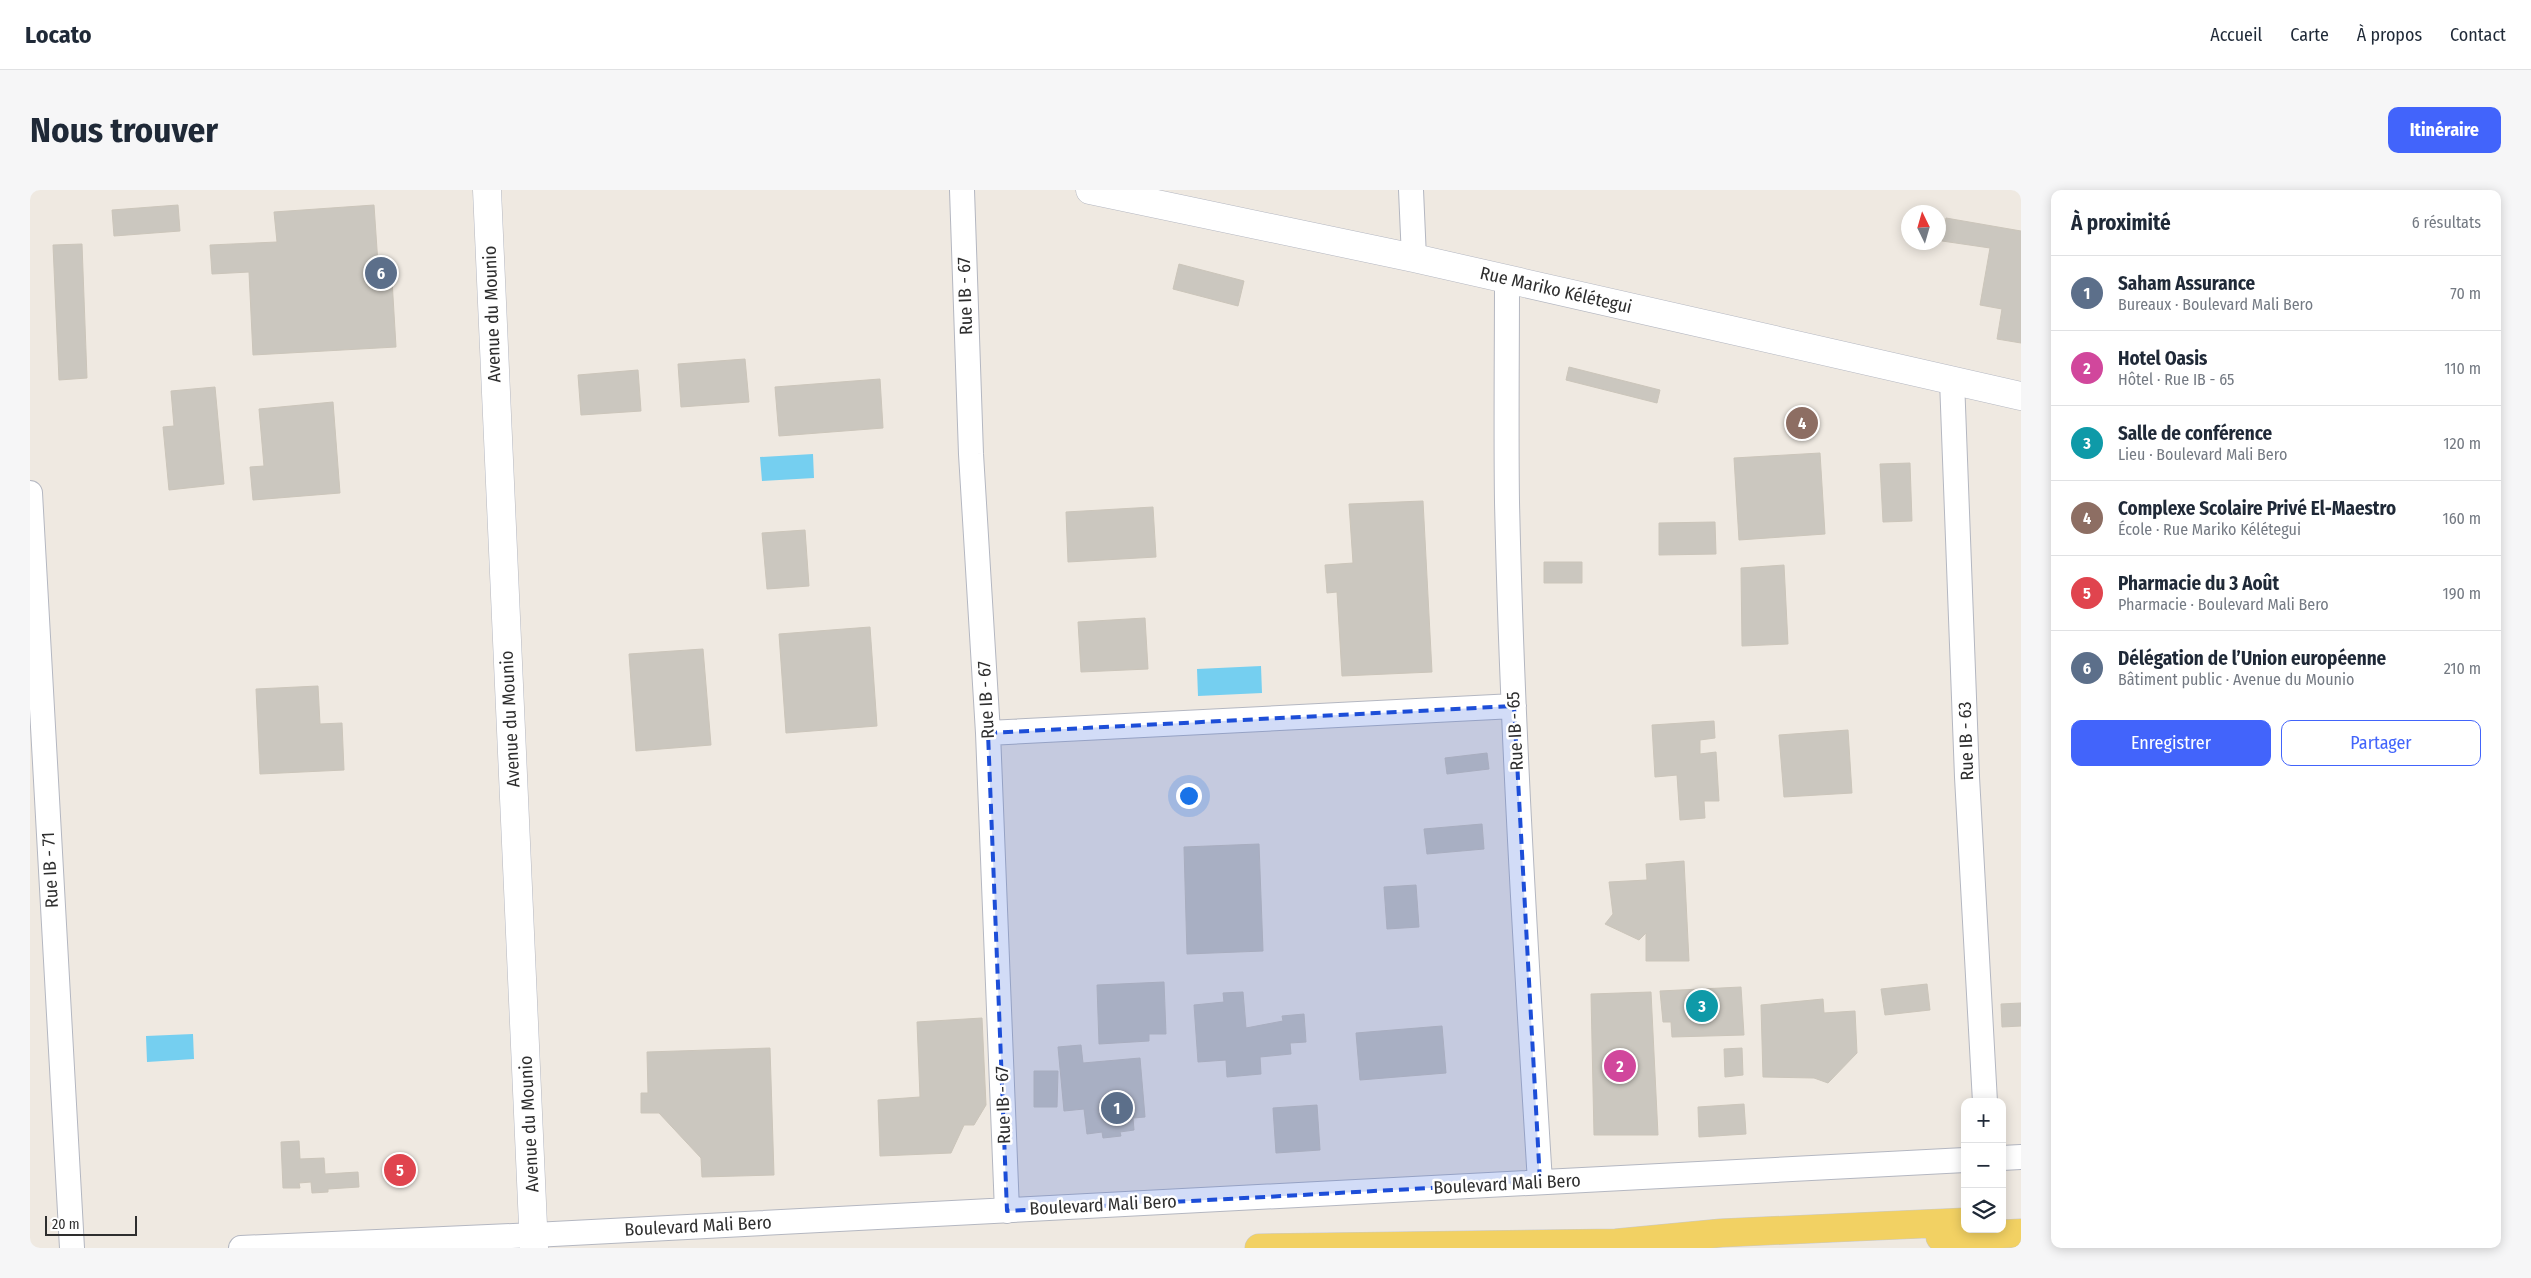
<!DOCTYPE html>
<html lang="fr">
<meta charset="utf-8">
<style>
body{margin:0;font-family:"Fira Sans Condensed",sans-serif;background:#f6f6f7;color:#1f2937}
.controls{position:absolute;right:15px;bottom:15px;display:grid;overflow:hidden;border-radius:10px;box-shadow:0 2px 12px #0003}
.controls button{width:45px;height:45px;display:grid;place-items:center;padding:0;border:0;border-bottom:1px solid #e0e1e3;background:#fff;color:#1f2937;font:25px sans-serif}
.compass{position:absolute;left:1871px;top:15px;width:45px;height:45px;border-radius:50%;background:#fff;box-shadow:0 2px 12px #0003;rotate:355deg}
.scale{position:absolute;left:15px;bottom:12px;width:92px;box-sizing:border-box;padding-left:5px;border:2px solid #2e2e2e;border-top:0;font-size:14px;line-height:18px;white-space:nowrap;color:#2e2e2e;-webkit-text-stroke:4px #fff;paint-order:stroke}
.you{position:absolute;left:1158px;top:605px;width:18px;height:18px;margin:-12px;border:4px solid #fff;border-radius:50%;background:#1a73e8;box-shadow:0 0 0 8px #1a73e833}
.badge{display:grid;place-items:center;width:32px;height:32px;border-radius:50%;background:#4264fb;color:#fff;font-size:16px;font-weight:700}
.pin{position:absolute;translate:-50% -50%;border:2px solid #fff;box-shadow:0 1px 5px #0006}
.list{margin:0;padding:0;list-style:none}
h2{display:flex;justify-content:space-between;align-items:center;height:65px;margin:0;padding:0 20px;font-size:21px}
h2 small{font-size:16px;font-weight:400;color:#747a83}
.list li{display:grid;grid-template-columns:32px 1fr auto;gap:15px;align-items:center;box-sizing:border-box;height:75px;padding:0 20px;border-top:1px solid #e0e1e3}
.list b{display:block;font-size:19px;white-space:nowrap}
.list p{margin:0;font-size:16px;white-space:nowrap;color:#747a83}
.list em{font-size:16px;font-style:normal;color:#747a83}
.actions{display:flex;gap:10px;padding:15px 20px}
.actions a{flex:1;padding:11px 0;border:1px solid #4264fb;border-radius:10px;text-align:center;font-size:18px;color:#4264fb}
.actions .main{background:#4264fb;color:#fff}
.icon{flex:none;width:28px;height:28px;fill:none;stroke:currentColor;stroke-width:2;stroke-linecap:round;stroke-linejoin:round}
.map{position:relative;flex:none;width:1991px;height:1058px;overflow:hidden;border-radius:10px}
header{display:flex;align-items:center;gap:30px;box-sizing:border-box;height:70px;padding:0 25px;background:#fff;border-bottom:1px solid #e0e1e3}
header strong{font-size:24px}
nav{display:flex;gap:28px;margin-inline-start:auto;font-size:18px}
.intro{display:flex;align-items:center;justify-content:space-between;box-sizing:border-box;height:120px;padding:0 30px}
h1{margin:0;font-size:35px}
.button{padding:12px 22px;border-radius:10px;background:#4264fb;color:#fff;font-size:18px;font-weight:700}
main{display:flex;gap:30px;padding:0 30px}
aside{flex:1;background:#fff;border-radius:10px;box-shadow:0 2px 12px #0003}
.map>svg:first-child{display:block}
.water{fill:#75cff0}
.building{fill:#cbc7bf;stroke:#cbc5ba}
.lines{fill:none;stroke-linecap:round;stroke-linejoin:round}
.street-casing{stroke:#b4b7c1;stroke-width:26}
.secondary-casing{stroke:#b4b7c1;stroke-width:29}
.primary-casing{stroke:#c9c9c9;stroke-width:29}
.street{stroke:#fff;stroke-width:24}
.secondary{stroke:#fff;stroke-width:28}
.primary{stroke:#f2d163;stroke-width:28}
.marked{fill:#1d4ed8;fill-opacity:0.2;stroke:#1d4ed8;stroke-width:4;stroke-dasharray:10 6;stroke-linejoin:round}
.labels{text-anchor:middle;stroke-width:5;stroke-linejoin:round;paint-order:stroke}
.street-label{font-size:18px;fill:#2e2e2e;stroke:#fff}
</style>
<header>
<strong>Locato</strong>
<nav><a>Accueil</a><a>Carte</a><a>À propos</a><a>Contact</a></nav>
</header>
<div class="intro"><h1>Nous trouver</h1><a class="button">Itinéraire</a></div>
<main>
<div class="map">
<svg width="1991" height="1058" viewBox="0 0 1991 1058">
<rect width="100%" height="100%" fill="#efe9e1"/>
<path class="water" d="M783,264L784,288L732,291L730,267Z
M1231,476L1232,503L1168,506L1167,479Z
M163,844L164,869L117,872L116,846Z"/>
<path class="building" d="M148,15L150,41L84,46L82,20Z
M344,15L348,74L361,73L366,157L223,165L219,82L182,84L180,55L247,52L244,22Z
M1916,28L1991,41V153L1967,149L1972,119L1950,115L1960,58L1912,51Z
M52,54L57,188L29,190L23,55Z
M1149,74L1214,91L1208,116L1143,99Z
M715,169L719,212L651,217L648,174Z
M1539,177L1630,200L1627,213L1536,190Z
M608,180L611,221L551,225L548,185Z
M850,189L853,238L749,246L745,197Z
M185,197L194,294L139,300L133,237L144,236L141,201Z
M303,212L310,303L223,310L220,277L234,276L229,219Z
M1790,263L1795,344L1709,350L1704,268Z
M1880,273L1882,331L1853,332L1850,274Z
M1393,311L1402,482L1312,486L1307,402L1297,403L1295,375L1323,373L1319,314Z
M1123,317L1126,367L1038,372L1036,322Z
M1685,332L1686,364L1629,365V333Z
M775,340L779,396L737,399L732,343Z
M1514,372H1552V393H1514Z
M1754,375L1758,454L1712,456L1711,378Z
M1115,428L1118,479L1051,482L1048,432Z
M840,437L847,536L756,543L749,444Z
M673,459L681,555L606,561L599,464Z
M288,496L290,534L312,533L314,580L230,584L226,499Z
M1684,531L1685,548L1670,550V564L1686,562L1689,611H1674L1675,628L1650,630L1647,585L1625,587L1622,535Z
M1818,540L1822,603L1754,607L1749,545Z
M1457,563L1459,579L1417,584L1415,568Z
M1452,634L1454,659L1397,664L1394,639Z
M1229,654L1233,761L1157,764L1154,657Z
M1654,671L1659,771H1616V743L1609,750L1575,734L1583,724L1579,692L1617,690L1616,674Z
M1386,695L1389,737L1357,739L1354,697Z
M1134,792L1136,844H1119V851L1069,854L1067,795Z
M1897,794L1900,820L1855,825L1851,799Z
M1711,797L1714,845L1642,847L1641,832H1633L1630,801Z
M1213,802L1216,838L1253,831L1252,826L1274,824L1276,852L1260,853L1261,864L1230,867L1231,884L1197,887L1196,870L1168,872L1164,815L1194,812L1193,803Z
M1621,802L1628,945H1564L1561,804Z
M1793,809L1794,823L1825,821L1827,863L1798,893L1784,888L1733,887L1731,815Z
M1991,813V836L1972,837L1971,814Z
M952,828L956,915L944,935H934L921,963L850,966L848,910L890,907L887,832Z
M1412,836L1416,883L1330,890L1326,843Z
M1051,855L1053,873L1110,868L1115,927L1103,928L1104,940L1090,942L1091,946L1073,948L1072,942L1057,944L1054,919L1034,921L1028,857Z
M740,858L744,985L672,987L671,968L629,923H611V903H618L617,862Z
M1712,858L1713,885L1695,887L1694,859Z
M1004,881H1028L1027,917H1004Z
M1714,914L1716,944L1669,947L1668,917Z
M1287,915L1290,960L1246,963L1243,918Z
M269,951L270,969L294,968L295,984L328,982L329,997L298,999V1002L282,1003L281,992L269,993L270,998H253L251,952Z"/>
<g class="lines">
<g class="street-casing">
<path id="street" d="M932,0L941,264L958,543L977,1021
M1381,0L1384,68
M1477,89C1477,163 1476,238 1477,312C1482,539 1496,766 1510,992
M1922,190L1937,587L1955,912
M0,303L42,1058
M958,543L1484,516
M1972,968L1991,967
M211,1058L504,1045L1935,970"/>
</g>
<g class="secondary-casing">
<path id="secondary" d="M457,0L504,1058
M1060,0L1384,68L1991,206"/>
</g>
<g class="primary-casing">
<path id="primary" d="M1910,1047L1991,1043
M1229,1058L1586,1053L1691,1043L1935,1032"/>
</g>
<use href="#street" class="street"/>
<use href="#secondary" class="secondary"/>
<use href="#primary" class="primary"/>
</g>
<path class="marked" d="M1484,516L1510,992L977,1021L958,543Z"/>
<g class="labels">
<g class="street-label">
<text transform="translate(1526 100) rotate(13)" y="6">Rue Mariko Kélétegui</text>
<text transform="translate(935 106) rotate(-92)" y="6">Rue IB - 67</text>
<text transform="translate(462 124) rotate(-92)" y="6">Avenue du Mounio</text>
<text transform="translate(956 510) rotate(-93)" y="6">Rue IB - 67</text>
<text transform="translate(480 529) rotate(-93)" y="6">Avenue du Mounio</text>
<text transform="translate(1485 541) rotate(-93)" y="6">Rue IB - 65</text>
<text transform="translate(1936 551) rotate(-92)" y="6">Rue IB - 63</text>
<text transform="translate(20 680) rotate(-93)" y="6">Rue IB - 71</text>
<text transform="translate(973 915) rotate(-92)" y="6">Rue IB - 67</text>
<text transform="translate(499 934) rotate(-93)" y="6">Avenue du Mounio</text>
<text transform="translate(1477 994) rotate(-3)" y="6">Boulevard Mali Bero</text>
<text transform="translate(1073 1015) rotate(-3)" y="6">Boulevard Mali Bero</text>
<text transform="translate(668 1036) rotate(-3)" y="6">Boulevard Mali Bero</text>
</g>
</g>
</svg>
<div class="controls">
<button>+</button>
<button>−</button>
<button><svg class="icon" aria-label="layers" viewBox="0 0 24 24"><path d="M12 4l9 5-9 5-9-5zM3 14l9 5 9-5"/></svg></button>
</div>
<svg class="compass" viewBox="-18 -18 36 36"><path d="M0-13l5 13h-10z" fill="#e53935"/><path d="M0 13l5-13h-10z" fill="#747a83"/></svg>
<div class="scale">20 m</div>
<div class="you"></div>
<div class="pin badge" style="left:1087px;top:918px;background:#5c6f8a">1</div>
<div class="pin badge" style="left:1590px;top:876px;background:#d1479c">2</div>
<div class="pin badge" style="left:1672px;top:816px;background:#0f9aa8">3</div>
<div class="pin badge" style="left:1772px;top:233px;background:#8d6e63">4</div>
<div class="pin badge" style="left:370px;top:980px;background:#e0444e">5</div>
<div class="pin badge" style="left:351px;top:83px;background:#5c6f8a">6</div>
</div>
<aside>
<h2>À proximité<small>6 résultats</small></h2>
<ul class="list">
<li><span class="badge" style="background:#5c6f8a">1</span><div><b>Saham Assurance</b><p>Bureaux · Boulevard Mali Bero</p></div><em>70 m</em></li>
<li><span class="badge" style="background:#d1479c">2</span><div><b>Hotel Oasis</b><p>Hôtel · Rue IB - 65</p></div><em>110 m</em></li>
<li><span class="badge" style="background:#0f9aa8">3</span><div><b>Salle de conférence</b><p>Lieu · Boulevard Mali Bero</p></div><em>120 m</em></li>
<li><span class="badge" style="background:#8d6e63">4</span><div><b>Complexe Scolaire Privé El-Maestro</b><p>École · Rue Mariko Kélétegui</p></div><em>160 m</em></li>
<li><span class="badge" style="background:#e0444e">5</span><div><b>Pharmacie du 3 Août</b><p>Pharmacie · Boulevard Mali Bero</p></div><em>190 m</em></li>
<li><span class="badge" style="background:#5c6f8a">6</span><div><b>Délégation de l’Union européenne</b><p>Bâtiment public · Avenue du Mounio</p></div><em>210 m</em></li>
</ul>
<div class="actions"><a class="main">Enregistrer</a><a>Partager</a></div>
</aside>
</main>
